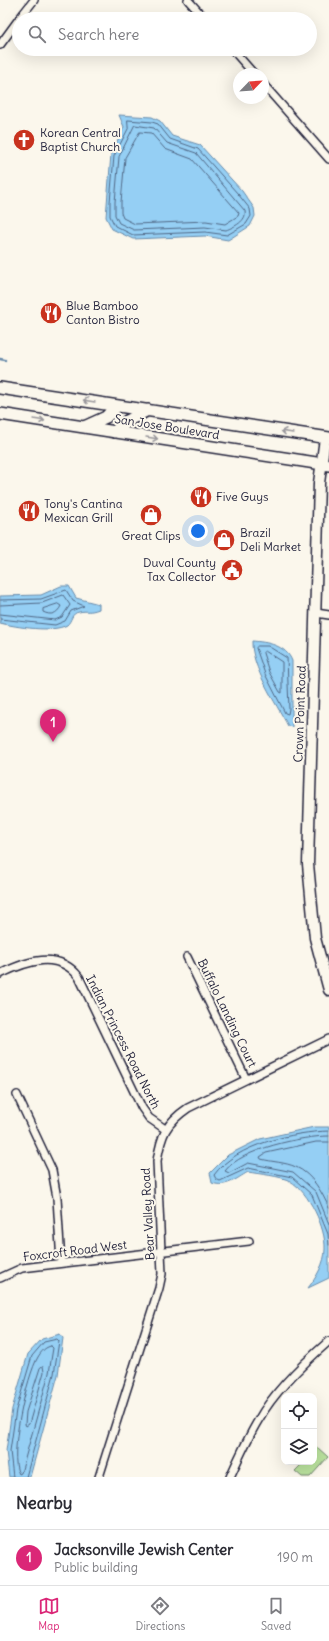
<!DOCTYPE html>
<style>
body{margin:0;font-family:Delius,sans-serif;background:#f2f2f3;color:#2b2b33}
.controls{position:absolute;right:12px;bottom:12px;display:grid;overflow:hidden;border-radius:8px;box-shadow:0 4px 16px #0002}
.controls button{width:36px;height:36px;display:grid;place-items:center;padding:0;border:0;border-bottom:1px solid #e1e1e2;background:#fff;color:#2b2b33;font:20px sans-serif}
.compass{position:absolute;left:233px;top:68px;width:36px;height:36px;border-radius:50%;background:#fff;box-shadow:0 4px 16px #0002;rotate:65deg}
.you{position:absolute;left:198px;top:531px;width:14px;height:14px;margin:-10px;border:3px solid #fff;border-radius:50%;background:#1a73e8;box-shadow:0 0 0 6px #1a73e833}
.badge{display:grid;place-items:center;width:26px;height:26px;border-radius:50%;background:#db2777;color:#fff;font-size:13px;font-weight:700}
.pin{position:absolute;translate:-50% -33px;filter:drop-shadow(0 1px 2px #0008)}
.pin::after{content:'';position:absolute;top:21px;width:14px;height:12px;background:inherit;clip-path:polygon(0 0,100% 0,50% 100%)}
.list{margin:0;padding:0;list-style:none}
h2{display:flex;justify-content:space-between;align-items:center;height:52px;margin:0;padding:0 16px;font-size:17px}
h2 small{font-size:13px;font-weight:400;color:#7c7c81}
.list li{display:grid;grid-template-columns:26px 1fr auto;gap:12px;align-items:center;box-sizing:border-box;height:56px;padding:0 16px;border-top:1px solid #e1e1e2}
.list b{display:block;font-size:15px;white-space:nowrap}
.list p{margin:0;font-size:13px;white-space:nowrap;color:#7c7c81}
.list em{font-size:13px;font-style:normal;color:#7c7c81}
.icon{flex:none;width:22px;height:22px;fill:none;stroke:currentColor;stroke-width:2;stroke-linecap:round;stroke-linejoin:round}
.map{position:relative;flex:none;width:329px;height:1477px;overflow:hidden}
.search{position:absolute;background:#fff;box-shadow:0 4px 16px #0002;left:12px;right:12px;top:12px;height:44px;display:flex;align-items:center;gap:10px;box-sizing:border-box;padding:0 14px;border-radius:22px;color:#7c7c81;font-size:15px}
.sheet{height:108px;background:#fff}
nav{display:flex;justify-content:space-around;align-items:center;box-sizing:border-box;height:56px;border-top:1px solid #e1e1e2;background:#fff;font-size:11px;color:#7c7c81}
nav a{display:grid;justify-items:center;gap:2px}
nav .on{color:#db2777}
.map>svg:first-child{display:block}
.green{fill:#bae29e;stroke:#6e826c}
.water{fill:#95cff4;stroke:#678aaa}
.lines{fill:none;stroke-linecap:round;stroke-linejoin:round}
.shore{stroke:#506785;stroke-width:1}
.stream{stroke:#678aaa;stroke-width:2.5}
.street-casing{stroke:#22223b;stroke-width:10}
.secondary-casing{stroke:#22223b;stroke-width:13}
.primary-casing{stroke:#22223b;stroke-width:14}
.street{stroke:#fbf7ec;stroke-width:7}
.secondary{stroke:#fbf7ec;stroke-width:10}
.primary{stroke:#fbf7ec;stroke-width:11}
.oneway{stroke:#99979c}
.labels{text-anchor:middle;stroke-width:4;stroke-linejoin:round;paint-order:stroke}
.poi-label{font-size:12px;fill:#22223b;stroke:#fbf7ec;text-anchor:start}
.street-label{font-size:12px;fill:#22223b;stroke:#fbf7ec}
</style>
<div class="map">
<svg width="329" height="1477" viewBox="0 0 329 1477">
<rect width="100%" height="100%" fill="#fbf7ec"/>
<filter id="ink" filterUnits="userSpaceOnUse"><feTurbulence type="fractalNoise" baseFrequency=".025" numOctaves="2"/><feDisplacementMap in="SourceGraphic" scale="8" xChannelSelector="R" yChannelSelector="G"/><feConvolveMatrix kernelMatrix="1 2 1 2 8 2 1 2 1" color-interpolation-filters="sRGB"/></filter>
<g filter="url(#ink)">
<path class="green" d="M317,1447L328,1457L310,1477H302L295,1471L304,1462H314V1450Z"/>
<path class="water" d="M119,115L152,117L160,121L172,136L200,145L242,191L254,208L255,216L250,226L228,240L205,236L133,239L112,229L106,217L111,154L124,127Z
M61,586H69L76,598L99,604V609C89,613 87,610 79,612C71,613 72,621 67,625C53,633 16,627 0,623V596L41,595Z
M252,641C267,642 286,645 292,661V727L288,726C276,703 251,667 252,641Z
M314,1127H329V1278L308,1288C316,1278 325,1263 325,1249C326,1228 309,1192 290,1181C281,1176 259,1174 248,1172C236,1179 226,1188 212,1183L210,1173L228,1155L260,1139Z
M60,1334L63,1338L58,1375L30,1477H9L6,1451L12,1409L28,1354L42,1339Z"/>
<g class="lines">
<path class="shore" d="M128,120L152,122L158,124L170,139L198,149L238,194L250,209L251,216L246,224L227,235L205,232L133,235L115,226L110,216V202L114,156L128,129Z
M135,125L154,128L167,143L196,153L245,211C247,221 234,227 226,230L205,227L134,230L119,223L115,215V202L119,157Z
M140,132L151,133L165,149L192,159L239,213L238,216L225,224L206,221L135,224L123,218L121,213V202L125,158Z
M0,600L41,599L66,590L73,601L84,606L71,611L65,621L55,625L0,619
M58,604L61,606C57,614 51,616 43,612V609Z
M0,605L42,603L63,595L70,605L62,617L55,620L0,614
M258,646H268L287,658L289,709L288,714L285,713L265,674L256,648Z
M265,651L282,662V693L280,692L269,672L263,653Z
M329,1131C294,1132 236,1144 214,1175L216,1179L220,1181L248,1168L292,1177L312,1195L328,1234L329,1245
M329,1136C303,1136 241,1149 225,1171L229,1173L248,1163L293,1172L316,1192L329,1224
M329,1142H316L266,1153L260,1157L261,1159C272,1162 285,1162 296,1167C312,1174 322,1192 329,1208
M51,1346L53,1348L49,1373L21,1473L19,1474C8,1457 27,1375 38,1357C41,1352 45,1347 51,1346Z
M43,1366L44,1372L29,1424L26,1426L25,1424L26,1412L40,1368Z
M13,1477L10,1451L16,1410L32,1356L44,1342L57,1339L59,1341L54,1374L26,1477"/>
<path class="stream" d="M0,359L5,360"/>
<g class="street-casing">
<path id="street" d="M188,0L205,19
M19,19L34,0
M0,45L19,19
M232,49L254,74
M263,84L329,159
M316,613L329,615
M187,957L246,1079
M0,974C27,961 58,950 79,977L142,1108L149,1118L165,1129
M17,1095L52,1170L57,1198L61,1263
M0,1278L22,1268L249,1241
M99,1477L159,1288L162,1274L157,1161C161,1135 166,1123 188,1108L329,1039
M230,1477C239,1457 248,1437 259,1419C274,1392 306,1361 329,1341"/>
</g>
<g class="secondary-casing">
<path id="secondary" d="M325,438L319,483L308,864L315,938L329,990"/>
</g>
<g class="primary-casing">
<path id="primary" d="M0,388L329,438
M0,414L329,465
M84,427L106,417L117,406
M114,432L127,421L148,410"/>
</g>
<use href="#street" class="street"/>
<use href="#secondary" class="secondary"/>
<use href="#primary" class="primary"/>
</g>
<defs><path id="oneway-shaft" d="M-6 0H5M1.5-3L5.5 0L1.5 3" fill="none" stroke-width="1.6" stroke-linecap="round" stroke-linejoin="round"/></defs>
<g class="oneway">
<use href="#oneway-shaft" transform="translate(89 401) rotate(-171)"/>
<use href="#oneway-shaft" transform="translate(39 420) rotate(9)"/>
<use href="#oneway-shaft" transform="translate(287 432) rotate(-171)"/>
<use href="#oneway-shaft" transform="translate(152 438) rotate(9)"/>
</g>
</g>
<defs>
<g id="church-disc" transform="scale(1.15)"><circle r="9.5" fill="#c8321e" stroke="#fbf7ec"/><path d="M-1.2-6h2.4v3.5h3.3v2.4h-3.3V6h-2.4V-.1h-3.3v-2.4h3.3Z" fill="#fff"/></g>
<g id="restaurant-disc" transform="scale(1.15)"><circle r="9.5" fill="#c8321e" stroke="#fbf7ec"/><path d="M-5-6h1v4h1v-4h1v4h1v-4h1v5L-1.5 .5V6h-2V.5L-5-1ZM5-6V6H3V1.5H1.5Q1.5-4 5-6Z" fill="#fff"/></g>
<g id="shop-disc" transform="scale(1.15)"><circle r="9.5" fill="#c8321e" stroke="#fbf7ec"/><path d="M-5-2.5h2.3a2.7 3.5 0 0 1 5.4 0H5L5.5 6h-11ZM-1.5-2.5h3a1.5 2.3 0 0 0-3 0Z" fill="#fff"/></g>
<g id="civic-disc" transform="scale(1.15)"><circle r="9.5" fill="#c8321e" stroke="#fbf7ec"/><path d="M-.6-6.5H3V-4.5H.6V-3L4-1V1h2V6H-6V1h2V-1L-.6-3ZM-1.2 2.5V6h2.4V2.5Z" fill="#fff"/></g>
</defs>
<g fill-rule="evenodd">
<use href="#church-disc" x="24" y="140"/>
<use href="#restaurant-disc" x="51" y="313"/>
<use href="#restaurant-disc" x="201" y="497"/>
<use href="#restaurant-disc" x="29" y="511"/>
<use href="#shop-disc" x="151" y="515"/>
<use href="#shop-disc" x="224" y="540"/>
<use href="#civic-disc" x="232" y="570"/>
</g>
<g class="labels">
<g class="poi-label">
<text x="40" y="137">Korean Central<tspan x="40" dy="14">Baptist Church</tspan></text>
<text x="66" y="310">Blue Bamboo<tspan x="66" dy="14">Canton Bistro</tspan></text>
<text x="216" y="501">Five Guys</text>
<text x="44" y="508">Tony's Cantina<tspan x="44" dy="14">Mexican Grill</tspan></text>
<text x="240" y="537">Brazil<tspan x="240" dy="14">Deli Market</tspan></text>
<text x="151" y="540" text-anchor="middle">Great Clips</text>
<text x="216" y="567" text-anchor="end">Duval County<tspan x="216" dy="14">Tax Collector</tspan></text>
</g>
<g class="street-label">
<text transform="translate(167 427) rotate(9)" y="4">San Jose Boulevard</text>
<text transform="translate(300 714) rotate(-88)" y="4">Crown Point Road</text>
<text transform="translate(227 1013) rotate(64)" y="4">Buffalo Landing Court</text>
<text transform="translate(123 1042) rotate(63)" y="4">Indian Princess Road North</text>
<text transform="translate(148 1214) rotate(-93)" y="4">Bear Valley Road</text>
<text transform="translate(75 1251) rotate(-7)" y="4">Foxcroft Road West</text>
</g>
</g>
</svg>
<div class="controls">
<button><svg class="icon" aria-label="locate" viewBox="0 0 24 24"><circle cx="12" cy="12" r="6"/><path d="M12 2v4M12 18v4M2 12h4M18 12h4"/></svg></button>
<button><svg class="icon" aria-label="layers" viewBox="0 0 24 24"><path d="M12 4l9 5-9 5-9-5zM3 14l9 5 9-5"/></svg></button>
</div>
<svg class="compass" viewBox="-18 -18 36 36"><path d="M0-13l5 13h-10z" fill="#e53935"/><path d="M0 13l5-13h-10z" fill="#7c7c81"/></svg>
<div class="you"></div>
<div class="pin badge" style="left:53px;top:742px">1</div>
<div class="search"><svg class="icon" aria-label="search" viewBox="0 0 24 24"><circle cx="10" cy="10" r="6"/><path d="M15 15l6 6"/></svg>Search here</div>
</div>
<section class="sheet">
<h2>Nearby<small></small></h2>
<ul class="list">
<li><span class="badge">1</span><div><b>Jacksonville Jewish Center</b><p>Public building</p></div><em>190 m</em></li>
</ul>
</section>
<nav>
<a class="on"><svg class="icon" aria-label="map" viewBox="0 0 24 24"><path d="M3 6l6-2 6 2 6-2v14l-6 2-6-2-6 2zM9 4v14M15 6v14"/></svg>Map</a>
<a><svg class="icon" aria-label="directions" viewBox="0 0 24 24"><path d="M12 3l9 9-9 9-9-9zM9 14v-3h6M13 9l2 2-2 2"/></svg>Directions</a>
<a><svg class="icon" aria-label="saved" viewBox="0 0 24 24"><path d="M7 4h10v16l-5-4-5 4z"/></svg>Saved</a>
</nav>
